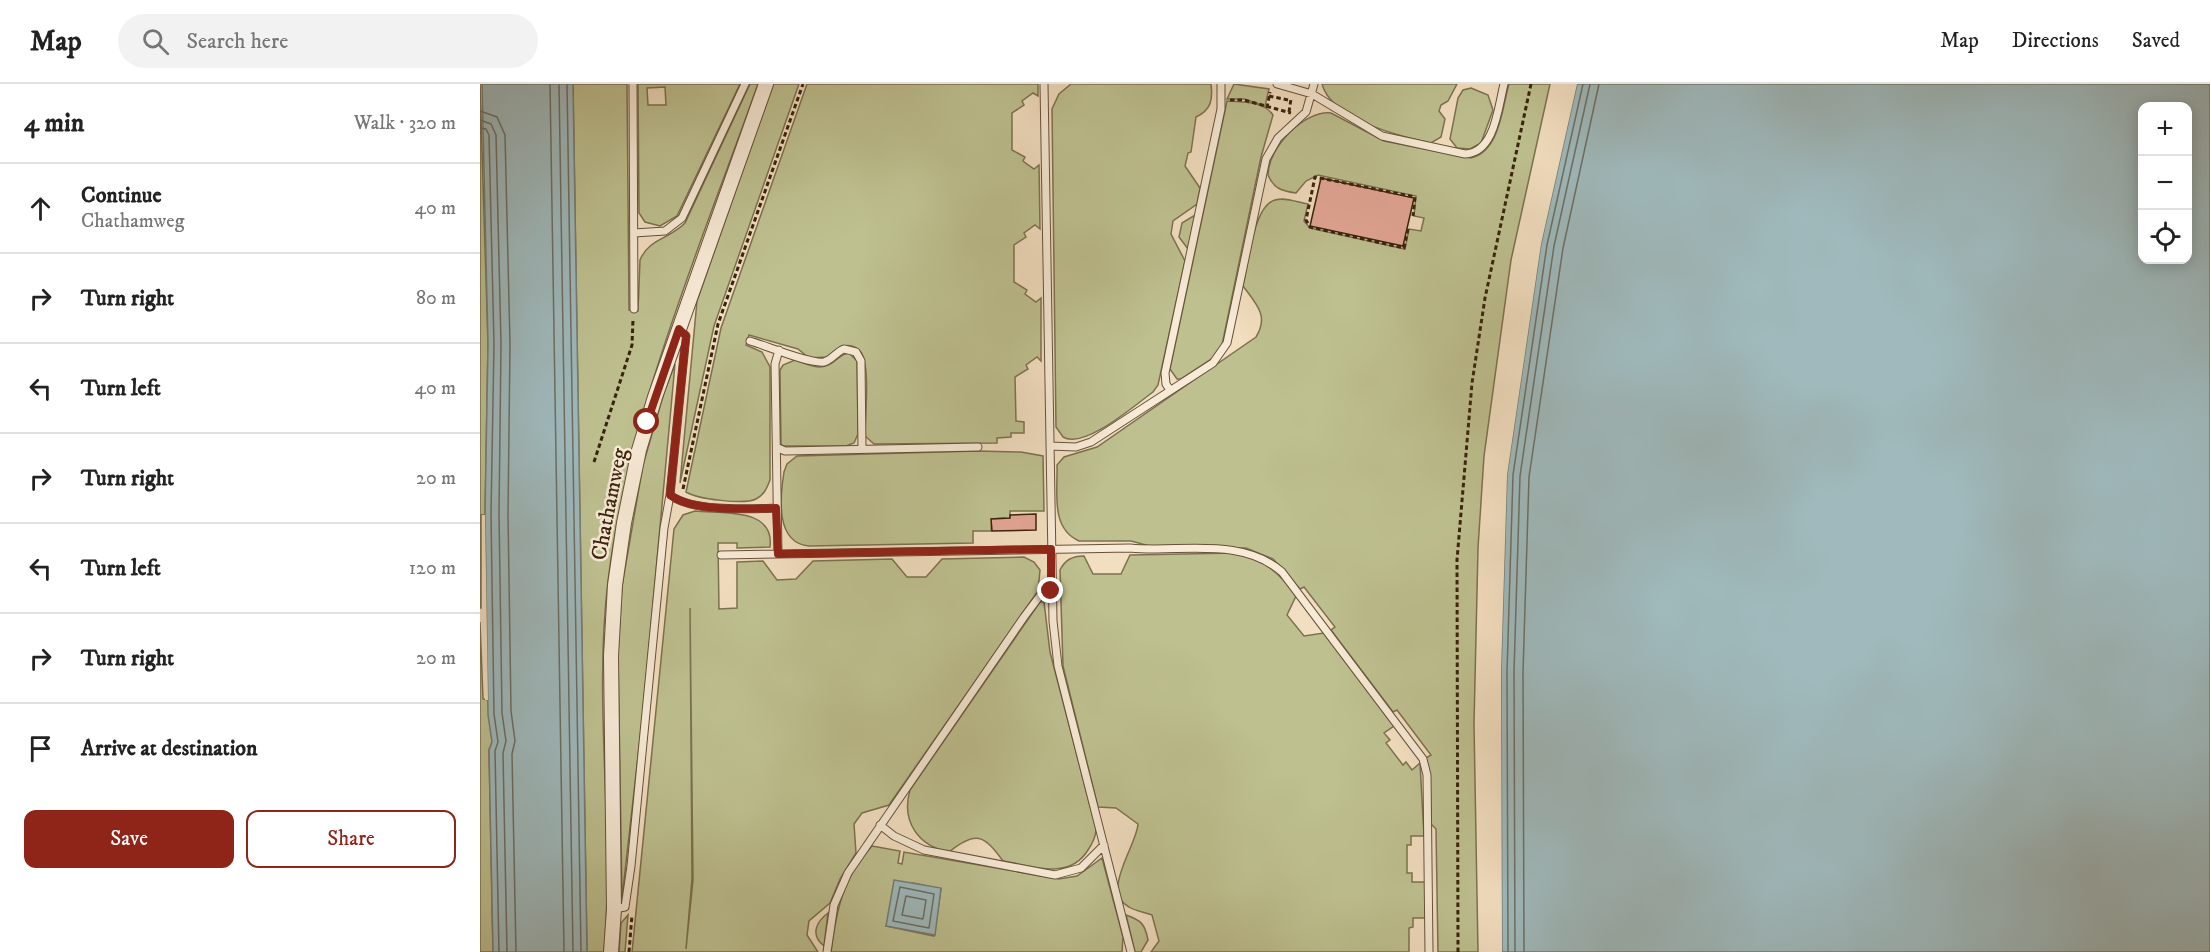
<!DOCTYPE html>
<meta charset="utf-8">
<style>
body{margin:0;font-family:"IM FELL DW Pica",serif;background:#f2f2f2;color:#222}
.controls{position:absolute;right:18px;top:18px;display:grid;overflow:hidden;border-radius:12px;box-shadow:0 3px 15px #0003}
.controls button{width:54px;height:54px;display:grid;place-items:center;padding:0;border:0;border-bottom:2px solid #e0e0e0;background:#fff;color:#222;font:30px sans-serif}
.stop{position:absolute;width:18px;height:18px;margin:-14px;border:4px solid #8f2418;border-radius:50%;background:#fff}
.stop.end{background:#8f2418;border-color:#fff;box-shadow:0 2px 6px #0008}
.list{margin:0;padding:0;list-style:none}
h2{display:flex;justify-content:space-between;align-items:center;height:78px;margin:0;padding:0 24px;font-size:26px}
h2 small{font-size:20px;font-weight:400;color:#767676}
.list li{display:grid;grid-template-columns:39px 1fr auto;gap:18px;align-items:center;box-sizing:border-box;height:90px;padding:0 24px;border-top:2px solid #e0e0e0}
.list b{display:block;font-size:22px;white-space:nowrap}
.list p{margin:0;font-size:20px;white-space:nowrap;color:#767676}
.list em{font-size:20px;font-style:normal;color:#767676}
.actions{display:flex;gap:12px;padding:18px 24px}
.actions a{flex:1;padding:14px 0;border:2px solid #8f2418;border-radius:12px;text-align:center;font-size:21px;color:#8f2418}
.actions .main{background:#8f2418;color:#fff}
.icon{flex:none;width:33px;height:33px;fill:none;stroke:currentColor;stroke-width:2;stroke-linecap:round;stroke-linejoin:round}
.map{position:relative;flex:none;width:1730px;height:868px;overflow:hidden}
header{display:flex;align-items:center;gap:36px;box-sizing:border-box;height:84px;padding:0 30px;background:#fff;border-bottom:2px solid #e0e0e0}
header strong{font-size:28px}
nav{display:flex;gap:33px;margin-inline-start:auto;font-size:21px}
.search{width:420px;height:54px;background:#f2f2f2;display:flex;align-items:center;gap:15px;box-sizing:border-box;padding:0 21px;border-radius:33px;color:#767676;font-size:22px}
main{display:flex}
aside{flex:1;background:#fff}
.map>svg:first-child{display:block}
.green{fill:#bec090;stroke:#7c714e;stroke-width:1.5;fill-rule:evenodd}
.water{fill:#9fb9bc;stroke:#767d76;stroke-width:1.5;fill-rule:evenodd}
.pier{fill:#f2dec0}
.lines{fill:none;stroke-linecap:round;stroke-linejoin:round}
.shore{stroke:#6c6e64;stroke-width:1.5}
.building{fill:#e3a695;stroke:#39220d;stroke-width:1.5}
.lane-casing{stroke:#67513a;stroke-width:9}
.street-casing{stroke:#67513a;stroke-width:16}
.path{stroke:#39220d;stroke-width:3;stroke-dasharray:4.5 3;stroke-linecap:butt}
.lane{stroke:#f7ead6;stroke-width:7}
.street{stroke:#f7ead6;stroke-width:14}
.route{stroke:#8f2418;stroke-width:8}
.labels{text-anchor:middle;stroke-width:5;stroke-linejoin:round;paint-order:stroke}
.street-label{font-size:22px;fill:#39220d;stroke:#f7ead6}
</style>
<header>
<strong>Map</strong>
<div class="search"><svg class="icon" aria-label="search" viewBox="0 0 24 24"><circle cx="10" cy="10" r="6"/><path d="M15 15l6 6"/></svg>Search here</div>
<nav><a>Map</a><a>Directions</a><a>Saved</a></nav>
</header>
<main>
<aside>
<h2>4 min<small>Walk · 320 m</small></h2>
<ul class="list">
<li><svg class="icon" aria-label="ahead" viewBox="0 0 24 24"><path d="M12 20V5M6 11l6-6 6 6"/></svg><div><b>Continue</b><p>Chathamweg</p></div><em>40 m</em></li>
<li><svg class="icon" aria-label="right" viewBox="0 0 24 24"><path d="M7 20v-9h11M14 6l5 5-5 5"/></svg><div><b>Turn right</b></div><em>80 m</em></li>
<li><svg class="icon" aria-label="left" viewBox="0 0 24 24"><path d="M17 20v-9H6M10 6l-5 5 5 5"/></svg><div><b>Turn left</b></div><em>40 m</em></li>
<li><svg class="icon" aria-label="right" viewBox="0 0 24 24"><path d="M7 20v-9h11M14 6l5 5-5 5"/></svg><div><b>Turn right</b></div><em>20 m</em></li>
<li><svg class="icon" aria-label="left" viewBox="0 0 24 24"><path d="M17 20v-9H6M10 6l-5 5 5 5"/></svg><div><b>Turn left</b></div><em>120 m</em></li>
<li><svg class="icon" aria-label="right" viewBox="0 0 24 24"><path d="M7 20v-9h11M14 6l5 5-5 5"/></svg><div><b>Turn right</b></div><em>20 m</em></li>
<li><svg class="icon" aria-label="arrive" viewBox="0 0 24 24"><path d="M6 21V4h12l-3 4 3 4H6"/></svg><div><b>Arrive at destination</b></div></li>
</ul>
<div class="actions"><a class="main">Save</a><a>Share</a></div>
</aside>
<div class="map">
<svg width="1730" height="868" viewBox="0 0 1730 868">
<rect width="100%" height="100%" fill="#f2dec0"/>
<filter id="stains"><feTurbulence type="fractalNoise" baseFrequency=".00333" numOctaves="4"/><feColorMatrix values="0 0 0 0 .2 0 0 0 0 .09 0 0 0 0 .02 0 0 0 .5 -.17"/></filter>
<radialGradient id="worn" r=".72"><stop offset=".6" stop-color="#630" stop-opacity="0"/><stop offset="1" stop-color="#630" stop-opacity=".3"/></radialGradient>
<path class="green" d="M0,0L8,260L5,431H1V524H0Z
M93,0H147L149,226L158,227L160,176C169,154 190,155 205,139L270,0H278C221,161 149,327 128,497C113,620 135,745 124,868H107Z
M158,0H260L197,132L180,142L165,138L159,129ZM185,3L186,21H168L167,4Z
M293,0H319L234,242L200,399L217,217Z
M327,0H558V12L553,9L542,17L544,21L532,29V66L545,73L543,77L554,85L559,81L560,145L555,141L544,149L546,153L534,161V198L547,206L545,210L556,218L561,214V277L557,273L546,281L548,285L535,293L536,337L544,338V349H531V353L517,354V359L394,360L385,352C385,335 391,279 380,267C375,261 368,261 362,262L348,273L329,274L318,265L269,251L266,261L282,268L290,283V396C287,404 284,411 276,415C264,421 217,415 206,408L241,244Z
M591,0H731C733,16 731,26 716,33L711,68L708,69L705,82L720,104L717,120L693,137L691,150L705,177L678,301L673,308C655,321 604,366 583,353L576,343L572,25L579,10Z
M754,0L789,5L785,22L764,15H747Z
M842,0H977L968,17L961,21L959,27L965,35L961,53L951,59C919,52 852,36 842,0Z
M1029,0H1070L1031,176L1004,372L998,464L994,640L998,868H958L956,745L951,740L950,694L946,674L951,671L917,626L913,628L851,546L855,543L824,503L820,505L793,475L766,464H677L651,457H599C570,444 578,408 577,381L584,373L617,363L776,253C789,232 777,221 763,202C768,182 773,122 795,116C806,113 817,118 828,120L824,137L830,144L925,165L929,145L941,147L944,134L934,132L936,112L838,91L826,97L816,109C802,107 794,105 788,91C788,64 824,26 851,29L904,57L991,74C1020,67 1022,24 1029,0Z
M991,4L1008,11L1013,26L1001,59L990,65L977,64L970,55L978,14L983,6Z
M747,17C761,18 784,17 793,31L781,73L742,261L733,274L701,295H697L690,285Z
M715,131L708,165L699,153L702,139Z
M369,269L377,277L378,350L374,359L366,362H303L301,360L300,286L303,281L315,276C331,281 341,289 356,276C361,272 362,270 369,269Z
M195,280L163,628L142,814L138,570L142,502L163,381L184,309Z
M498,367L541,368L563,372L564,427H530V447L524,434L512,435L511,447H493V459L329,462C295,459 300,413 304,388L307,380L317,372Z
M215,427C242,430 295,423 290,463L257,464V459H238L239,525L257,524V478L283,477L297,496L316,495L333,477L412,475L427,493H446L462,475L544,473L554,478L560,486L558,507L409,721L382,729L374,740L376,769L360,795L350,819L329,837L327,851L338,868H152L194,445L203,431ZM210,524L213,796L206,865L212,795Z
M756,469C784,476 800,489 816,512L807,531L824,552L844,549L914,642L904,649L910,656L906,659L923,681L926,678L932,686L940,679L944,752H931V761H927V789H932V798H945L946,834H933V843L929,844V868H671L679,857L672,831C664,828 655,827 649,823C620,808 657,761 658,740L636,724L618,723L583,582L580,486C585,476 592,472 604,472L613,490H641L650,471Z
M560,518H564L570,568L616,745C616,753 612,760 608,766C589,797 552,782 523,777C504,751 496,746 469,768C438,762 421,737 430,706Z
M0,538L3,615L8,616L12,658L9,666L13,868H0Z
M392,762L420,767L418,779L422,780L424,768L579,795L597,792L622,774L643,853L642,868H351C356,828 363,792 392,762ZM433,799L461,805L454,852L406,842Z
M348,829L344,862C330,851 336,838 348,829Z
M148,831L145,868H139L141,839Z
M646,831C661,836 665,840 668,856L661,868H655Z"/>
<path class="water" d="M2,0H93L107,868H13L9,666L12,658L8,631L5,431L8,260Z
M1097,0H1730V868H1022L1021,588L1027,391L1061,160ZM1662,22H1708V176H1662Z
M414,796L461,804L455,851L406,842Z"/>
<path class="pier" d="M1094,0H1097L1061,160L1027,391L1021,588L1022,868H1019L1018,588L1024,391L1058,159Z
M2,431H5L8,616H5Z"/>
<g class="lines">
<path class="shore" d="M70,0L84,868
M79,0L93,868
M87,0L101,868
M0,27L17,33L25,51L30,260L28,430L31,627L35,657L32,670L36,868
M0,36L11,40L16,51L21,260L19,430L22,629L26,657L23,669L27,868
M0,44L6,45L9,51L14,260L11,430L14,630L18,658L15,667L19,868
M420,803L454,810L449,844L413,837Z
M426,812L446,816L443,835L422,831Z
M1028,868L1027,588L1033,391L1067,161L1103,0
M1035,868L1034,588L1040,392L1074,162L1110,0
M1044,868L1043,588L1049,393L1083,164L1119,0"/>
</g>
<path class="building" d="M841,94L934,114L923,162L830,142Z
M556,430V446L512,447L511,435L530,434V431Z"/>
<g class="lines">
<g class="lane-casing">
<path id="lane" d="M153,0L154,225
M564,0L573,537L578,582L651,868
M797,0L832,10L902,52L985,70C1015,69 1018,23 1024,0
M154,149L185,147L202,134L265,0
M270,257C287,262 329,280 344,278C352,276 356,268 364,265L376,268L381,277L382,365
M690,306L686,300L685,289L741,25V0
M570,362L596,363L611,358L733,279L747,259L786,75L798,54L826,28L834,0
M298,364L305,367L498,363
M190,411C212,428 268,425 296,424
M298,470L295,280L299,266
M241,471L650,464C700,469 761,452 802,488L943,675L947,691L949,868
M400,741L414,752L444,766L575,791L601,784L624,761
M134,825L145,823L151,782L184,444L190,411L205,261L206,252L199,245
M347,868L354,821L368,789L544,533L559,513L571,507"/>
</g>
<g class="street-casing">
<path id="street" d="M131,868L134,825L131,572L135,501L144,439L159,366L175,313L286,0"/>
</g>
<path class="path" d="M789,12L808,16
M750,16H764L811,29
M787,24L790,8
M809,28L811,15
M928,145L924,164L830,143L826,136L835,93L935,113L933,132
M114,378L152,261L153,236
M203,405L238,240L323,0
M149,868L152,831
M978,868L977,476L992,299L1005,214L1051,0"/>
<use href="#lane" class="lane"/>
<use href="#street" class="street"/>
</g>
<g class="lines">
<path class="route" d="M167,338L199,245L206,252L205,261L190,411C212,428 268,425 296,424L298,470L571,465V507"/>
</g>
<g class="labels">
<g class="street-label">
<text transform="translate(128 420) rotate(-79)" y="8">Chathamweg</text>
</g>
</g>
<rect width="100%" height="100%" filter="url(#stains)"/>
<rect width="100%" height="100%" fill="url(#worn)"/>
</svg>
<div class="controls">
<button>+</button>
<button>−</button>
<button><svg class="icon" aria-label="locate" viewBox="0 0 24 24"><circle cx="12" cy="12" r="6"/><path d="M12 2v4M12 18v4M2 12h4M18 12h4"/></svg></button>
</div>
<div class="stop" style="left:167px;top:338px"></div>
<div class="stop end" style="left:571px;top:507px"></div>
</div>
</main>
